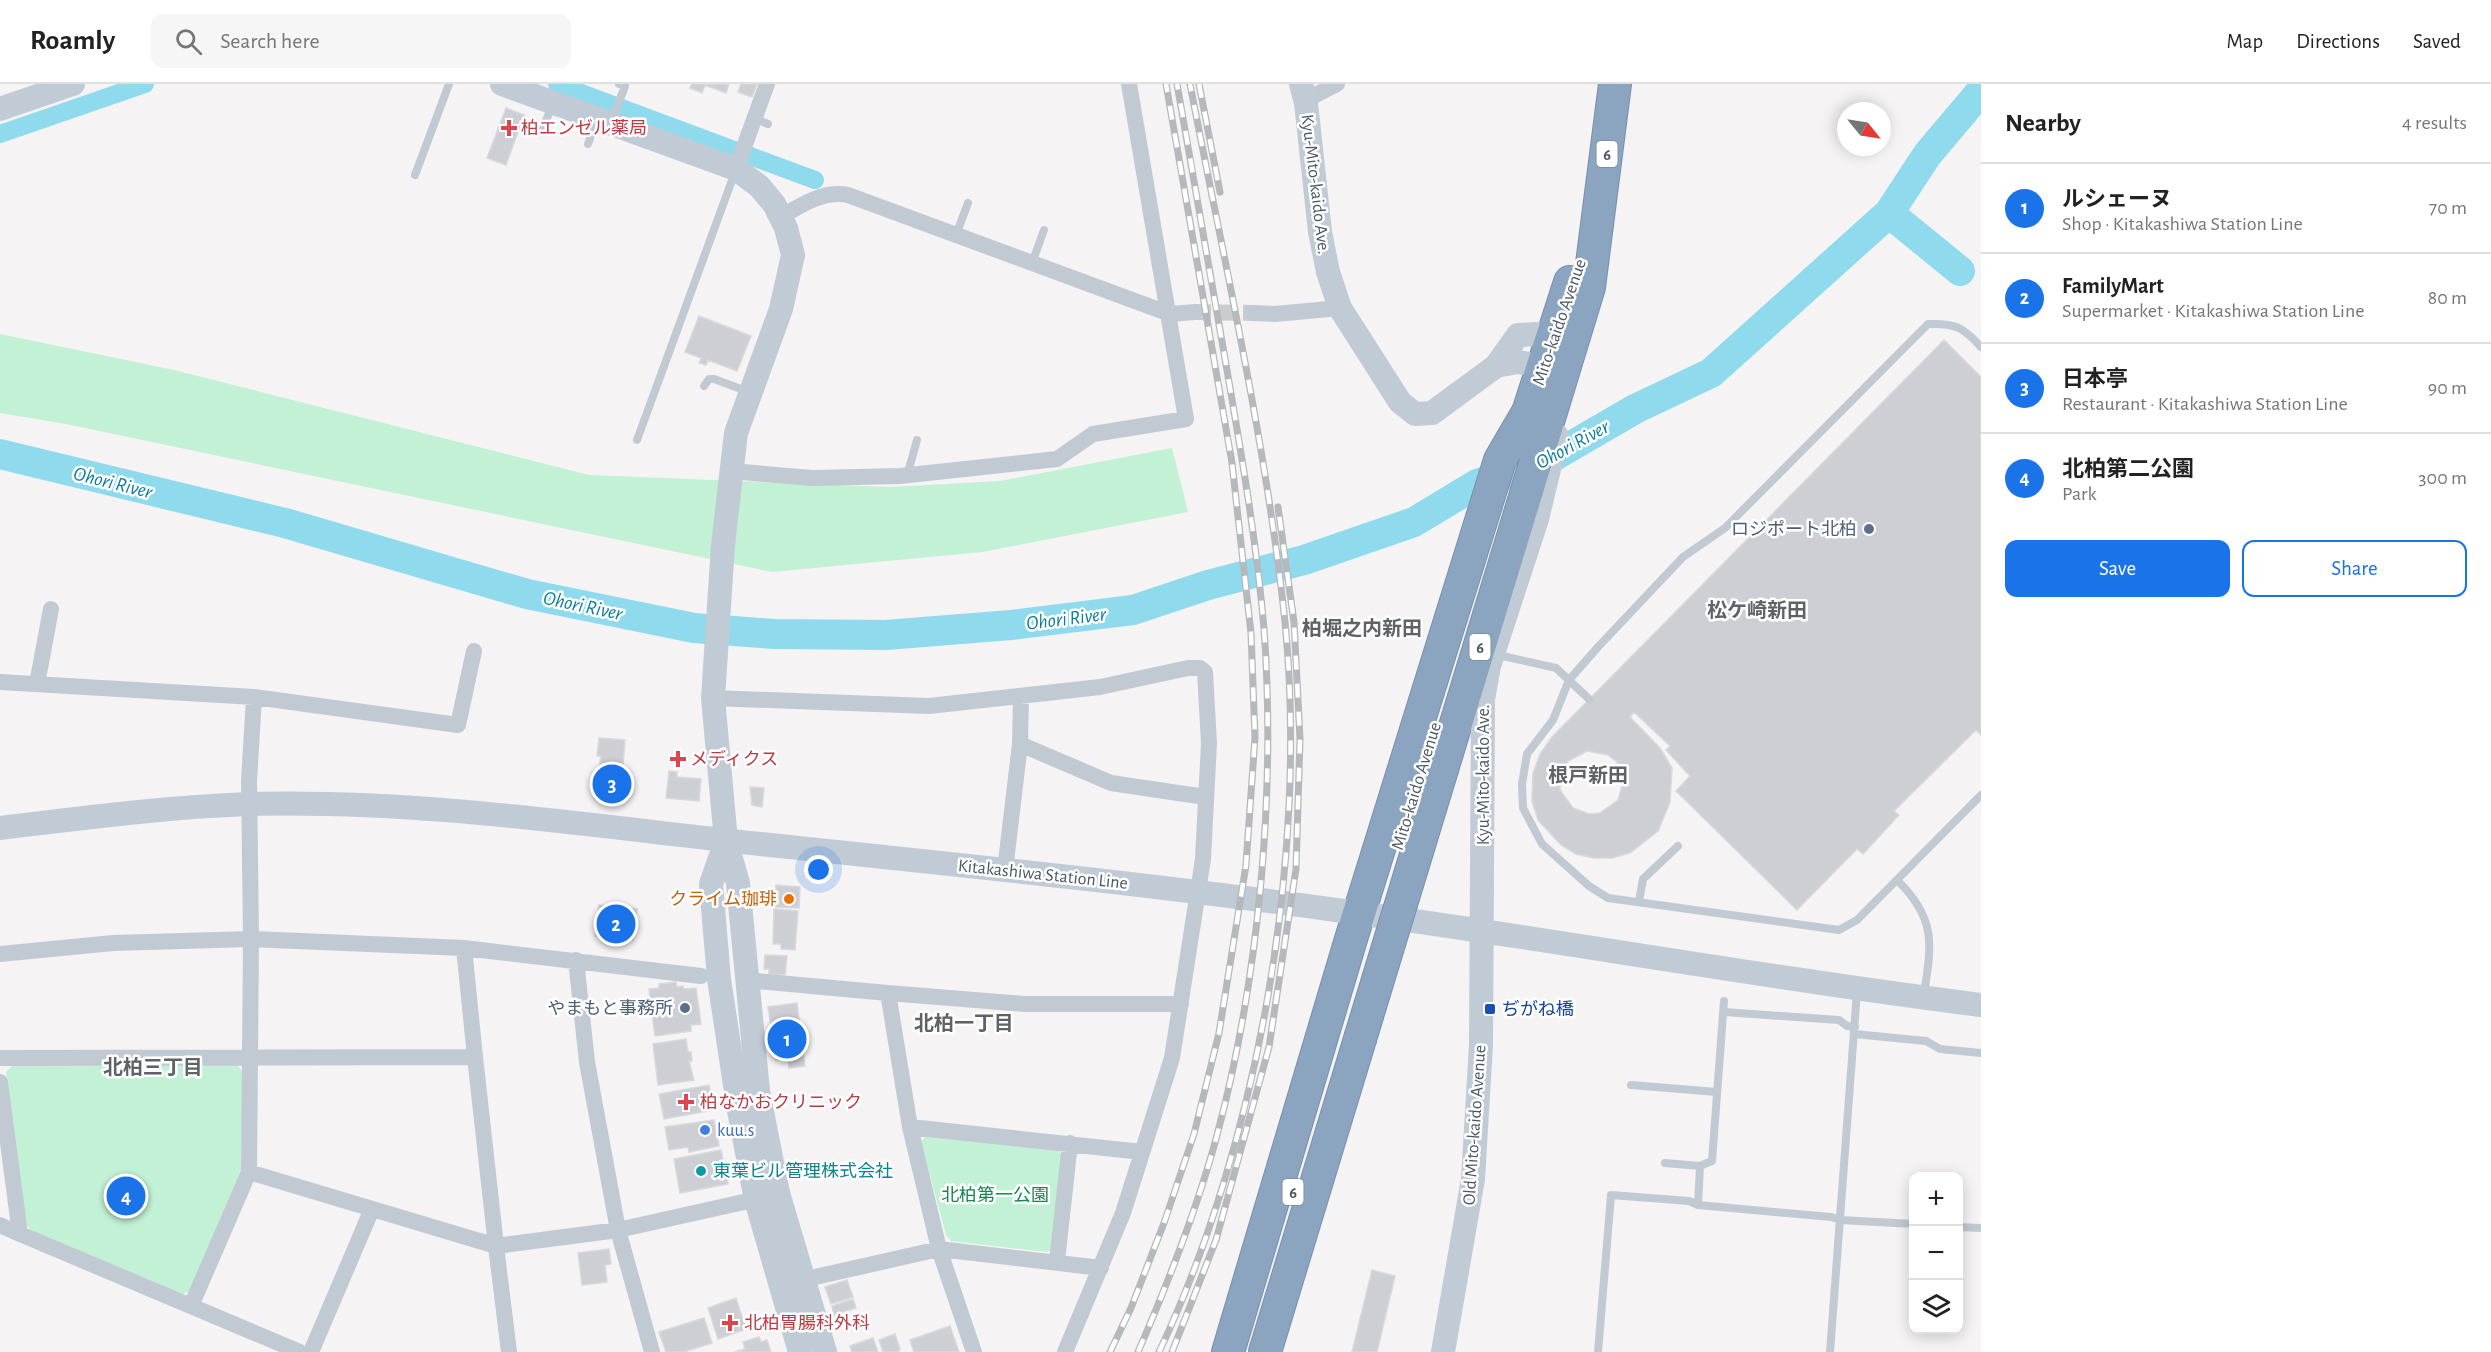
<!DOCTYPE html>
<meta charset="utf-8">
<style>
body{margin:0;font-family:"Alegreya Sans","Noto Sans JP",sans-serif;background:#f6f6f6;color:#222}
.controls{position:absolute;right:18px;bottom:18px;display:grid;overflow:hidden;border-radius:12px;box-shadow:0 3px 15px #0003}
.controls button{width:54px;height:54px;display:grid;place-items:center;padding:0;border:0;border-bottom:2px solid #e0e0e0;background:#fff;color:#222;font:30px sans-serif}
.compass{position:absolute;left:1837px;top:18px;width:54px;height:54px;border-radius:50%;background:#fff;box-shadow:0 3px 15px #0003;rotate:120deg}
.you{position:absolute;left:819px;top:786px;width:21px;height:21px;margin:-15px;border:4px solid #fff;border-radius:50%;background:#1a73e8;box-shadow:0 0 0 9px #1a73e833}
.badge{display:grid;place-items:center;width:39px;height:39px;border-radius:50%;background:#1a73e8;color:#fff;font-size:20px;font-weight:700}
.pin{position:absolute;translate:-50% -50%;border:3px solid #fff;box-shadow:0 2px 6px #0006}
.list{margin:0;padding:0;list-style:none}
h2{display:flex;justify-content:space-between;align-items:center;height:78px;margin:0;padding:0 24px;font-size:26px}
h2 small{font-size:20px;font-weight:400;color:#767676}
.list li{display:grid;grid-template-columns:39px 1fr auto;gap:18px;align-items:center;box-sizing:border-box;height:90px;padding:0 24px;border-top:2px solid #e0e0e0}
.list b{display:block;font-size:22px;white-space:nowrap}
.list p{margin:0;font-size:20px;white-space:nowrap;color:#767676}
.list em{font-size:20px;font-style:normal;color:#767676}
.actions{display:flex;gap:12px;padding:18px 24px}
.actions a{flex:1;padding:14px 0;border:2px solid #1a73e8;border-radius:12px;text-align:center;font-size:21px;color:#1a73e8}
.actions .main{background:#1a73e8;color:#fff}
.icon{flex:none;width:33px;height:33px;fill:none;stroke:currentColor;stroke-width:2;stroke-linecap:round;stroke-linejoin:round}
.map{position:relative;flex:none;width:1981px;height:1268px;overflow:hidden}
header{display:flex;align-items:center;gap:36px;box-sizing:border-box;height:84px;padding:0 30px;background:#fff;border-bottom:2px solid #e0e0e0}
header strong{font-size:28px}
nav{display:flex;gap:33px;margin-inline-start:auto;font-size:21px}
.search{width:420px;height:54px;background:#f6f6f6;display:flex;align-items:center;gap:15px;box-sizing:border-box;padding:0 21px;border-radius:12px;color:#767676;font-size:22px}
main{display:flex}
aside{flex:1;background:#fff}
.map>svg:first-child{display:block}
.green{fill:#c3f1d5}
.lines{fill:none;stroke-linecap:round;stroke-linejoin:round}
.canal{stroke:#90daee;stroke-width:18}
.river{stroke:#90daee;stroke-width:30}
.building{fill:#cdcfd5;stroke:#d7d9de;stroke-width:1.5;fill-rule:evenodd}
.street-tunnel{stroke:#caccce;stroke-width:16;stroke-dasharray:16 8;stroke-linecap:butt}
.highway-casing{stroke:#7690ad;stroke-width:34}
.lane{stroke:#c1cad2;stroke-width:8}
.street{stroke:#c1cad2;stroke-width:16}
.secondary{stroke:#c1cbd6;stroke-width:24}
.highway{stroke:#8ba5c1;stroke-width:32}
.rail-casing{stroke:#b5b8bd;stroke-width:7}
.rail{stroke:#fff;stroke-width:4.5;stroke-dasharray:14;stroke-linecap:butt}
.highway-bridge-casing{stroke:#7690ad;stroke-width:34;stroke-linecap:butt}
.highway-bridge{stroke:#8ba5c1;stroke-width:32}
.health-dot{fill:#e0444e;stroke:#fff;stroke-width:2}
.service-dot{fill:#5c6f8a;stroke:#fff;stroke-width:2}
.food-dot{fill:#e8710a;stroke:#fff;stroke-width:2}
.transit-dot{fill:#1a4fb4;stroke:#fff;stroke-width:2}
.shop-dot{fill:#3f7fe0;stroke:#fff;stroke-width:2}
.culture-dot{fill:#0f9aa8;stroke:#fff;stroke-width:2}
.labels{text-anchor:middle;stroke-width:5;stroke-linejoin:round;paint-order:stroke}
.shield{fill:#fff;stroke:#808990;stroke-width:1.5}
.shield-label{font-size:16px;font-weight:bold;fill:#4a5661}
.health-label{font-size:18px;fill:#be3a42;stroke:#fff;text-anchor:start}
.street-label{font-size:18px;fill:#4a5661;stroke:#fff}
.service-label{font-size:18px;fill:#4e5e75;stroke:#fff;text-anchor:end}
.food-label{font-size:18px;fill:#c56008;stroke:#fff;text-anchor:end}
.transit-label{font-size:18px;fill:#164399;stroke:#fff;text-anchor:start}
.shop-label{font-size:18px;fill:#366cbe;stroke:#fff;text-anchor:start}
.culture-label{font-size:18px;fill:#0d838f;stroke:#fff;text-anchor:start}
.park-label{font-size:18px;fill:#17864f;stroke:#fff}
.water-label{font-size:20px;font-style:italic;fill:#0c7c9b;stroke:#fff}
.neighbourhood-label{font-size:20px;font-weight:bold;fill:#5f6368;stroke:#fff}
</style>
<header>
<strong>Roamly</strong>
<div class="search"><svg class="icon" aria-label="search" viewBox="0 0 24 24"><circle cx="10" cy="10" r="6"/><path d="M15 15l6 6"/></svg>Search here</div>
<nav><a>Map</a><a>Directions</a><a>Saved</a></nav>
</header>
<main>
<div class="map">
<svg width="1981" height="1268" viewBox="0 0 1981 1268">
<rect width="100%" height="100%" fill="#f5f3f3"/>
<path class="green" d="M0,250L174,286L589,391L890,403L1000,397L1172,364L1188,428L982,468L772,488L66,340L0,329Z
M237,981L243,988L241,1086L190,1207L183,1210L31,1147L25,1138L6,988L12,982Z
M926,1052L1059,1067L1063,1074L1053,1164L1047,1168L951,1157L946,1151L921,1057Z"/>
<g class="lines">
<path class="canal" d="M557,0L815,96
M0,50L145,0"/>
<path class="river" d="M1889,129L1960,187
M0,370L285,439L527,510L694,544L774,550L886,551L1011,541L1133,526L1208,501L1304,476L1414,438L1477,400L1544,378L1635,325L1711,289L1889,129L1927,71L1981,7"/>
</g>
<path class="building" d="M692,0H729L726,9L705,1L702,9L690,4Z
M741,0H757L752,13L738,8Z
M506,24L524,31L506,81L487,74Z
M699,232L751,252L737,287L708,276L706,281L699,279L701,274L685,268Z
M1944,256L1981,293V651L1976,646L1894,727L1899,731L1863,770L1857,765L1797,826L1676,707L1690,692L1666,666L1670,662L1634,628L1630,633L1660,664L1672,684L1670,718L1658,747L1630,769L1612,774H1594L1576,770L1561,761L1538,736L1532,717L1533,689L1540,670L1552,653ZM1587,667L1608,671L1617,678L1624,695L1618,716L1600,729L1589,730L1573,724L1560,706V695L1568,677Z
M599,654L625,656L622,693L630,694L629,712L596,709L601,672H597Z
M669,687L677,688V693L701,695L699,717L666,714Z
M750,703L764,704L762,723L752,721Z
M776,801L800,803L799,824L775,823L776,815H769V808H776Z
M599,821L637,825L633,856L595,852Z
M774,825L798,827L795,866L781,865V860H773Z
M765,871L787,872L785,891L769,890V885H764Z
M676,898L677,903L683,902L684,905L696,904L701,940L691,941V947L655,952L649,905L659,904V900Z
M797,919L805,982L789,984L788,975L776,976L768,923Z
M686,955L688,968H691L692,977H689L694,996L658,1001L653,960Z
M709,1001L714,1026L664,1035L659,1010Z
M714,1036L719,1062L689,1068L688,1063L669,1066L665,1043Z
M721,1066L728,1100L680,1109L674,1075Z
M609,1165L611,1180L605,1181L607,1198L582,1201L578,1169Z
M1372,1186L1395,1192L1377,1268H1352Z
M847,1196L853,1213L831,1220L825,1203Z
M736,1214L746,1245L718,1255L708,1224Z
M853,1215L856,1224L834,1231L832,1222Z
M704,1234L712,1259L684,1268H666L659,1248Z
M950,1242L959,1268H914L910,1256Z
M895,1250L900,1265L898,1268H883L879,1256Z
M759,1253L761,1258L767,1256L771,1268H735L745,1265L743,1258Z
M873,1254L878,1268H852L850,1262Z"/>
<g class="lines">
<path class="street-tunnel" d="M1195,228L1253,229"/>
<g class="highway-casing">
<path id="highway" d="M1522,347L1570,198
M1443,682L1589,203L1615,0
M1228,1268L1351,855L1500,376L1528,328
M1265,1268L1360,955"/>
</g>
<path class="lane" d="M754,34L768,40
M611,39L625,2L619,0
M543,44L553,19
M588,60L597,35
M415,91L449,0
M956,151L968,119
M1032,179L1044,146
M1981,263C1963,243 1955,239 1928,240L1725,444L1683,473L1598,563L1569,596L1553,636L1527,670L1522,700L1523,724L1542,760L1589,802L1608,814L1839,846L1857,836L1981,711
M704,302L709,295H714L749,308
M637,356L735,88
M907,392L917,356
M1494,570L1556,584L1589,615
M1897,796C1936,834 1932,859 1924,910
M1639,817L1643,795L1678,762
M1724,928L1839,936L1847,942L1855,943
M1854,950L1926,957L1940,965L1981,969
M1631,1001L1717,1008
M1665,1079L1700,1082L1698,1121
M1700,1082L1712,1077L1724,917
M1958,1143L1981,1144
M1598,1268L1611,1111L1689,1117L1698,1121L1831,1133L1840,1136L1914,1140
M1830,1268L1857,907"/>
<path class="street" d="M1306,16L1337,0
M736,85L767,0
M781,133C801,121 824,106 848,111L1170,230L1195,228
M1253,229L1275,230L1340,224
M731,387L812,394L900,392L1057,375L1093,350L1186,335L1129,0
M0,598L254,613L458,641L474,567
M37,600L51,525
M713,614L929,622L1100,603L1188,584H1200L1205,588L1209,659L1203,775L1172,974L1123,1129L1065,1268
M1020,660L1111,699L1205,713
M1005,786L1020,660L1021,612
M0,870L113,859L251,855L249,697L254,613
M576,876L587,978L618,1146L652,1268
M756,897L888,909
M475,973L496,1162L618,1146L766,1113
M0,974L475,973L464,864L701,892
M0,998L20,1150L300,1268
M910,1043L1142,1068
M249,1088L251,855L464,864
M0,1141L20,1150
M1057,1177L1070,1059
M802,1196L939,1165L1101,1184
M191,1222L249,1088L496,1162L509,1268
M311,1268L372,1125
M974,1268L939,1165L910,1043L888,909L1025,920H1181"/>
<path class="secondary" d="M502,0L736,85L759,102L774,120L786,144L793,171L781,225L736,349L723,461L713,614L726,757L738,799L758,1007L778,1109L825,1268
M1301,0L1306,19L1320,148L1328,188L1340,224L1400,318L1415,330L1432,329L1496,282L1518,251L1537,250L1567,255
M0,25L73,0
M1496,282L1517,278L1542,282
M0,744C83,734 166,723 249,720C430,715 610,745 789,763C971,782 1154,801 1336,826C1552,855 1765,894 1981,921
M726,757L711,800L719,895L738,1021L756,1116L800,1268
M1443,1268L1473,1095L1481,961L1483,615L1489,582L1537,435L1557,352"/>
<use href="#highway" class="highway"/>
<g class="rail-casing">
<path id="rail" d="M1199,0L1220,108
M1110,1268L1131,1224L1164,1139L1194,1050L1219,949L1246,781L1255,653L1251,549L1232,379L1166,0
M1138,1268C1168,1199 1196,1128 1216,1055C1259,896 1276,709 1264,545C1256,451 1239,356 1223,263C1207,175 1193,88 1177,0
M1159,1268C1259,1057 1308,770 1285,538C1266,357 1224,178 1190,0
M1172,1268L1216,1156L1269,963L1296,785L1300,655L1294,538L1278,423"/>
</g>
<use href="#rail" class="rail"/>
<g class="highway-bridge-casing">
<path id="highway-bridge" d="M1360,955L1443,682"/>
</g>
<use href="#highway-bridge" class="highway-bridge"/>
</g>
<g class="health-dot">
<path d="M506 35h6v6h6v6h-6v6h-6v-6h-6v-6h6z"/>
<path d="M675 666h6v6h6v6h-6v6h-6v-6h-6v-6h6z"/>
<path d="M683 1009h6v6h6v6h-6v6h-6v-6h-6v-6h6z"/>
<path d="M727 1230h6v6h6v6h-6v6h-6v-6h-6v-6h6z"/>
</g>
<g class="service-dot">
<circle cx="1869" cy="445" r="6"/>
<circle cx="685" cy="924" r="6"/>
</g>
<circle class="food-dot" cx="789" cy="815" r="6"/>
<rect class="transit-dot" x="1484" y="919" width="12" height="12" rx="3"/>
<circle class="shop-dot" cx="705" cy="1046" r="6"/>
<circle class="culture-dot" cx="701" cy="1087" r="6"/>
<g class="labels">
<g class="shield">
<rect x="1596.5" y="57" width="21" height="26" rx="4.5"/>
<rect x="1469.5" y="550" width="21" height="26" rx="4.5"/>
<rect x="1282.5" y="1095" width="21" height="26" rx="4.5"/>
</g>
<g class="shield-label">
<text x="1607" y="76">6</text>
<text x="1480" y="569">6</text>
<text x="1293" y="1114">6</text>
</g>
<g class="health-label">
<text x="521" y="50">柏エンゼル薬局</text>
<text x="690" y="681">メディクス</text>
<text x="700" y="1024">柏なかおクリニック</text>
<text x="744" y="1245">北柏胃腸科外科</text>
</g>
<g class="street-label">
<text transform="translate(1316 100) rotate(83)" y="6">Kyu-Mito-kaido Ave.</text>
<text transform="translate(1559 238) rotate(-71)" y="6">Mito-kaido Avenue</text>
<text transform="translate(1483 691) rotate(-90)" y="6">Kyu-Mito-kaido Ave.</text>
<text transform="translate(1416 702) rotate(-73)" y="6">Mito-kaido Avenue</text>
<text transform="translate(1043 790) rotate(6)" y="6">Kitakashiwa Station Line</text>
<text transform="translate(1474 1041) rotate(-86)" y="6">Old Mito-kaido Avenue</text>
</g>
<g class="service-label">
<text x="1857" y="451">ロジポート北柏</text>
<text x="673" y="930">やまもと事務所</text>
</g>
<g class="food-label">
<text x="777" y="821">クライム珈琲</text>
</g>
<g class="transit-label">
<text x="1502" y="931">ぢがね橋</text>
</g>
<g class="shop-label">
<text x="717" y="1052">kuu.s</text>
</g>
<g class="culture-label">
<text x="713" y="1093">東葉ビル管理株式会社</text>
</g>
<g class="park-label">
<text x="995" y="1117">北柏第一公園</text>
</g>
<g class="water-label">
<text transform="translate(1572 360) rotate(-29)" y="7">Ohori River</text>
<text transform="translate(113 398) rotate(14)" y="7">Ohori River</text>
<text transform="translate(583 521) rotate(12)" y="7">Ohori River</text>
<text transform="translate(1066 534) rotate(-7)" y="7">Ohori River</text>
</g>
<g class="neighbourhood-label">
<text x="1757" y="533">松ケ崎新田</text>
<text x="1362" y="551">柏堀之内新田</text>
<text x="1588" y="698">根戸新田</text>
<text x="964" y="946">北柏一丁目</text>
<text x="153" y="990">北柏三丁目</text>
</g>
</g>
</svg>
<div class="controls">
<button>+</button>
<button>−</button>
<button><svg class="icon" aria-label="layers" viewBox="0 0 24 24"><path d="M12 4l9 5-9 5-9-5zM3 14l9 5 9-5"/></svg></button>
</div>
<svg class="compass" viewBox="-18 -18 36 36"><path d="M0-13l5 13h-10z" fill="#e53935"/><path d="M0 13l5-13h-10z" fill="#767676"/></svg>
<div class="you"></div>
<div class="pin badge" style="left:787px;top:955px">1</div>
<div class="pin badge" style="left:616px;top:840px">2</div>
<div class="pin badge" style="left:612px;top:700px">3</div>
<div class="pin badge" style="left:126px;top:1112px">4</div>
</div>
<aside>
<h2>Nearby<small>4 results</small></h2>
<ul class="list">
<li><span class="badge">1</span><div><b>ルシェーヌ</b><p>Shop · Kitakashiwa Station Line</p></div><em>70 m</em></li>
<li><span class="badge">2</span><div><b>FamilyMart</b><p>Supermarket · Kitakashiwa Station Line</p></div><em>80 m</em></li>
<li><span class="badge">3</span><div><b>日本亭</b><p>Restaurant · Kitakashiwa Station Line</p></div><em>90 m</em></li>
<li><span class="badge">4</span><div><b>北柏第二公園</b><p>Park</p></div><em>300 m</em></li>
</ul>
<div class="actions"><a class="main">Save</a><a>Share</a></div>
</aside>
</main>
